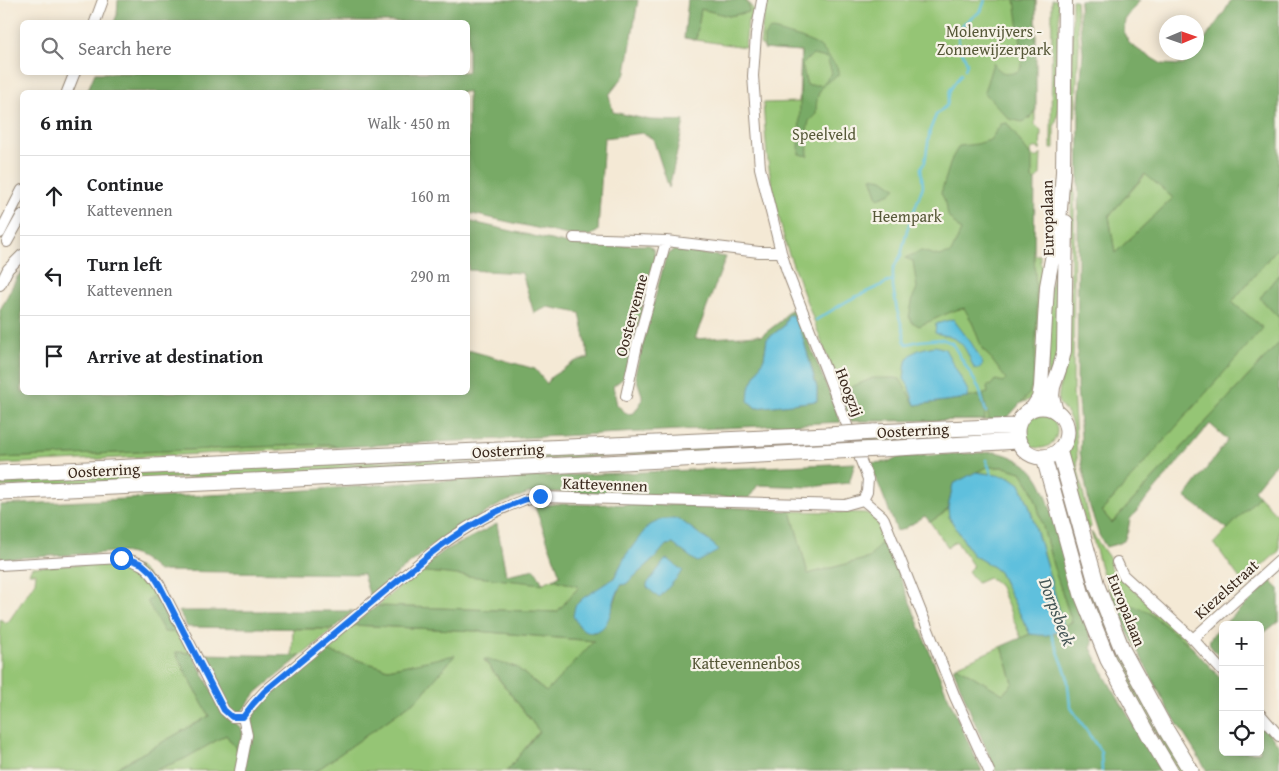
<!DOCTYPE html>
<meta charset="utf-8">
<style>
body{margin:0;font-family:"Gentium Book Plus",serif;background:#f6f6f6;color:#202124}
.controls{position:absolute;right:15px;bottom:15px;display:grid;overflow:hidden;border-radius:8px;box-shadow:0 2px 12px #0003}
.controls button{width:45px;height:45px;display:grid;place-items:center;padding:0;border:0;border-bottom:1px solid #e0e0e0;background:#fff;color:#202124;font:25px sans-serif}
.compass{position:absolute;left:1159px;top:15px;width:45px;height:45px;border-radius:50%;background:#fff;box-shadow:0 2px 12px #0003;rotate:88deg}
.stop{position:absolute;width:15px;height:15px;margin:-11px;border:4px solid #1a73e8;border-radius:50%;background:#fff}
.stop.end{background:#1a73e8;border-color:#fff;box-shadow:0 1px 5px #0008}
.list{margin:0;padding:0;list-style:none}
h2{display:flex;justify-content:space-between;align-items:center;height:65px;margin:0;padding:0 20px;font-size:21px}
h2 small{font-size:16px;font-weight:400;color:#757577}
.list li{display:grid;grid-template-columns:32px 1fr auto;gap:15px;align-items:center;box-sizing:border-box;height:80px;padding:0 20px;border-top:1px solid #e0e0e0}
.list b{display:block;font-size:19px;white-space:nowrap}
.list p{margin:0;font-size:16px;white-space:nowrap;color:#757577}
.list em{font-size:16px;font-style:normal;color:#757577}
.icon{flex:none;width:28px;height:28px;fill:none;stroke:currentColor;stroke-width:2;stroke-linecap:round;stroke-linejoin:round}
.map{position:relative;flex:none;width:1279px;height:771px;overflow:hidden}
.search{position:absolute;background:#fff;box-shadow:0 2px 12px #0003;left:20px;top:20px;width:450px;height:55px;display:flex;align-items:center;gap:12px;box-sizing:border-box;padding:0 18px;border-radius:8px;color:#757577;font-size:19px}
.panel{position:absolute;background:#fff;box-shadow:0 2px 12px #0003;left:20px;top:90px;width:450px;height:305px;border-radius:8px}
.map>svg:first-child{display:block}
.green{fill:#95c575;stroke:#68784a}
.forest{fill:#78aa66;stroke:#5a6a42;fill-rule:evenodd}
.water{fill:#5fc0dd;stroke:#4d757e}
.lines{fill:none;stroke-linecap:round;stroke-linejoin:round}
.stream{stroke:#5fc0dd;stroke-width:2.5}
.minor-casing{stroke:#988a7a;stroke-width:12}
.major-casing{stroke:#988a7a;stroke-width:16}
.highway-casing{stroke:#988a7a;stroke-width:17}
.minor{stroke:#fff;stroke-width:10}
.major{stroke:#fff;stroke-width:14}
.highway{stroke:#fff;stroke-width:15}
.highway-bridge-casing{stroke:#988a7a;stroke-width:17;stroke-linecap:butt}
.highway-bridge{stroke:#fff;stroke-width:15}
.route{stroke:#1a73e8;stroke-width:6}
.labels{text-anchor:middle;stroke-width:4.5;stroke-linejoin:round;paint-order:stroke}
.park-label{font-size:16px;fill:#565838;stroke:#f7f3e8}
.street-label{font-size:16px;fill:#3b2a1e;stroke:#f7f3e8}
.water-label{font-size:18px;font-style:italic;fill:#465757;stroke:#f7f3e8}
</style>
<div class="map">
<svg width="1279" height="771" viewBox="0 0 1279 771">
<rect width="100%" height="100%" fill="#f7f3e8"/>
<filter id="ink" filterUnits="userSpaceOnUse"><feTurbulence type="fractalNoise" baseFrequency=".02" numOctaves="2"/><feDisplacementMap in="SourceGraphic" scale="10" xChannelSelector="R" yChannelSelector="G"/><feConvolveMatrix kernelMatrix="1 2 1 2 8 2 1 2 1" color-interpolation-filters="sRGB"/></filter>
<filter id="wash" filterUnits="userSpaceOnUse"><feTurbulence type="fractalNoise" baseFrequency=".0096" numOctaves="4" result="noise"/><feDisplacementMap in="SourceGraphic" scale="20" xChannelSelector="R" yChannelSelector="G"/><feGaussianBlur stdDeviation="1.12" result="paint"/><feColorMatrix in="noise" values="0 0 0 0 0 0 0 0 0 0 0 0 0 0 0 0 0 1.4 0 .05"/><feComposite in="paint" operator="in"/></filter>
<g filter="url(#wash)">
<rect width="100%" height="100%" fill="#f4e9d5"/>
<path class="green" d="M744,0H746L754,10L753,21L748,20L745,47L696,40L701,9L729,16L749,12V6Z
M765,0H1036L1035,110V125L1041,131L1040,151L1038,148C1033,147 1031,149 1030,153C1033,157 1034,158 1038,157L1041,154L1040,175L1035,181L1032,180L1031,157L1034,255H1040V262L1044,270L1036,389L1033,397L1029,400L1018,404L1008,417L999,420L851,421L786,246L773,192L767,155L763,103L799,102L801,52L764,49V47L760,44Z
M1052,0H1059V110L1055,125H1054V149H1051Z
M1072,0H1076L1079,46L1075,117H1072L1069,109L1072,108Z
M1075,141L1073,391L1078,470L1091,527L1087,531L1067,452C1076,429 1074,420 1058,402L1070,300L1072,157Z
M1146,174L1173,198L1115,253L1109,216Z
M1279,246V274L1260,298L1279,318V343L1112,523L1102,511L1262,328L1232,302Z
M1057,260V317L1061,318L1060,348L1047,384L1050,290Z
M1023 431a17 17 0 1 1 34 0a17 17 0 1 1-34 0Z
M1005,431V436L0,487V483L20,482L40,478Z
M328,444L338,447L0,464V458Z
M1057,461L1082,553L1185,771H1178L1143,713L1123,675L1088,595L1050,463Z
M987,467H1004L1021,472L1031,487L1037,504L1053,565L1072,622L1064,626L1029,505L1020,484L991,474L976,472Z
M1259,496L1279,517V551L1243,583L1214,543Z
M948,508L949,517L973,555L993,567L999,572L1030,634L1021,638L1000,587L994,580L988,578L977,583L968,571L973,566L956,541L948,547L930,522L944,513Z
M791,511L866,513L877,519L883,540L870,558L808,574Z
M1091,532L1110,559V568L1179,630L1192,647L1148,612L1112,597L1101,568Z
M117,563L139,567L145,573L159,591L180,633L192,653L175,652L209,716L111,771H0V619L6,623L9,621L35,582L36,573H29L32,567Z
M418,571L543,583L553,579L579,587L557,612L377,606Z
M352,625L476,631L594,641L576,667L546,692L516,667L484,660L539,731L507,771H316L419,698L454,656L388,669L324,650Z
M293,629H334L301,656H292Z
M1002,646L1013,683L1003,694L956,666Z
M226,735L240,754L236,771L155,770L184,759Z"/>
<path class="forest" d="M118,0H638L626,73L609,95L613,112L650,120L684,121L669,188L653,139L643,133L604,138L598,231L590,236L568,235L468,213V92H87L95,73L468,72V22H114L117,15Z
M688,0H744L749,6V12L729,16L701,9L696,40L684,38Z
M1015,0H1036V110L1031,117L1023,122L1009,119L984,92L993,63C1000,73 1008,77 1020,70L1023,58Z
M1080,0H1140L1125,20L1124,33L1129,43L1140,51L1162,64L1183,65L1191,58L1195,53L1196,52L1197,50L1225,11L1231,0H1279V246L1232,302L1263,328L1102,511L1112,523L1279,343V459L1254,490L1259,496L1228,529L1185,497L1228,440L1210,424L1130,519L1128,531L1124,541L1117,544L1106,547L1099,535L1089,504L1080,453L1081,438L1077,388L1079,105L1083,52L1079,13ZM1145,174L1173,198L1115,253L1109,216Z
M773,30L801,38L820,46L837,67L839,75C820,84 816,93 816,114L809,121L807,131L808,156L799,154L801,52L764,49V37L768,31ZM812,55L827,58L832,73L822,85H807L802,65Z
M1007,123L1032,158V180L1035,181L1034,255L1037,312L1035,361L1033,382L1029,394L1008,417L1000,419L989,420L983,394L988,393L987,386L991,385L995,380L1004,382L1006,379L985,351H983L972,322L964,308L953,311L919,326L912,322L909,317L913,297L917,288L913,261L905,258L921,251L939,256L951,253L961,231L948,216L946,203L941,193L952,158L959,146L977,144L990,140L1001,124Z
M871,177L883,179L896,188L891,193L878,198Z
M468,221L564,243L589,245H649L654,250L655,260L625,377L613,386L617,405L627,414L634,413L642,401V395L635,374L666,256L674,250L726,257L695,339L758,335L761,336L782,320L787,312L795,308L841,422L338,447L328,444L0,458V310L13,285L18,276L22,272V392H468V350L535,369L547,384L551,377L576,361L589,358L580,313L548,307L534,313L522,273L468,270ZM788,315L803,338L817,388V401L756,408L748,401L764,358L767,339L784,326Z
M1279,274V318L1260,298Z
M873,378H895L900,379L915,405L967,398L979,395L985,413V420L851,421L844,403L845,399L844,390Z
M996,452C1010,455 1026,462 1035,474C1048,491 1053,520 1059,540C1069,574 1080,609 1093,643L1091,648L1106,678L1161,771H996L972,716L953,668L956,666L1003,694L1013,683L1002,646L1030,634L1043,635L1055,634L1064,626L1072,622L1053,565L1037,504L1031,487L1021,472L1004,467H987L953,484L948,508L944,513L930,522L925,516L904,529L897,531L879,485L868,463L888,462L897,457Z
M855,463L849,483L809,487L758,485L749,498L560,492L529,493L501,504L445,536L399,572L370,597L363,574L158,571C144,559 137,553 118,552L0,559V505L293,491L435,481Z
M554,504L692,505L791,511L808,574L869,558L883,540L890,551C919,625 947,700 982,771H507L539,731L484,659L516,667L546,692L594,641L476,631L352,625L377,606L557,612L579,587L553,579L560,575L535,507ZM679,519L714,545L717,551L673,544H666L655,558L626,584L621,585L613,606L596,632H586L578,625L603,585L614,578L626,555Z
M497,524L506,575L535,569L543,584L418,571L444,551Z
M1271,581L1279,589V621L1260,636V625H1223Z
M159,591L180,633L164,632L147,601Z
M1112,597L1148,612L1193,648L1223,681V752H1260V723L1279,745V771H1207L1168,709L1125,627Z
M179,611H353L334,629L187,627Z
M1223,625V661C1207,642 1203,643 1223,625Z
M324,650L388,669L455,655L419,698L316,771H243C245,754 246,733 251,717C258,697 306,664 324,650Z
M175,652L192,653L226,717L238,725L242,729L243,735L240,754L226,735L184,759L156,770V771H111L209,716Z
M201,654L301,656L257,692L242,711L236,713L231,711Z"/>
<path class="water" d="M788,315H793L799,329V331L803,338L817,388V401L756,408L748,401L749,389L764,358L767,339L784,326Z
M953,319L972,344L983,364L979,369L974,368C963,343 963,339 935,333L936,324Z
M935,346L945,349L968,391L967,398L915,405L908,385L904,379C905,373 905,367 906,362C910,350 925,348 935,346Z
M976,472L1010,477L1020,484L1029,505L1064,626C1051,637 1046,636 1030,634L999,572L993,567L973,555L949,517L948,508L953,484Z
M663,519H679L714,545L718,551L700,561L697,562L673,544L666,545L655,558L626,584L621,585C618,591 615,598 613,604C610,616 606,633 590,632C581,631 577,623 573,616L575,606L583,598L614,578L626,555L648,526Z
M668,559L683,571L659,598L647,587V584L665,560Z"/>
<g class="lines">
<path class="stream" d="M965,69L967,63L959,44L958,35L963,24L981,11L985,0
M961,74L950,90L947,105L936,115L930,130L925,162L921,168L923,186L907,230L901,255L893,269V287L897,310L904,333V341L907,344L919,341L942,339L952,343L979,388L986,412
M816,320L849,300L893,280
M799,331L802,329
M986,460L992,475
M1051,633L1067,675L1070,706L1101,752L1102,771"/>
</g>
</g>
<g filter="url(#ink)">
<g class="lines">
<g class="minor-casing">
<path id="minor" d="M762,0L756,34L753,76L760,168L781,252L787,271L868,479L867,492L863,500
M95,22L103,0
M67,92L75,72
M0,233L22,190
M574,238L666,241L759,252H781
M7,242L22,215
M0,285L8,269L22,255
M626,396L637,345L666,241
M863,500L882,516L884,519L955,697L989,771
M1117,562L1123,575L1193,639L1223,672
M0,565L121,558C142,562 147,566 159,584L224,710L232,717H243
M1193,639L1279,561
M1260,714L1279,736
M240,771L247,735L243,717L253,704L265,691L430,554C456,533 489,513 521,501C527,498 534,498 540,497L845,505L863,500"/>
</g>
<g class="major-casing">
<path id="major" d="M1032,409L1039,398L1041,387L1047,286L1059,222L1063,172L1065,0
M1056,412L1052,396L1053,387L1061,364L1064,351L1066,222"/>
</g>
<g class="highway-casing">
<path id="highway" d="M1017 432a25 25 0 1 1 50 0a25 25 0 1 1-50 0Z
M873,432L1017,426
M881,449L1018,441
M1059,450L1097,586L1122,649L1165,728L1191,771
M1044,458L1082,595L1108,660L1150,737L1170,771
M0,473L828,435
M0,492L297,479L836,451"/>
</g>
<use href="#minor" class="minor"/>
<use href="#major" class="major"/>
<use href="#highway" class="highway"/>
<g class="highway-bridge-casing">
<path id="highway-bridge" d="M828,435L873,432
M836,451L881,449"/>
</g>
<use href="#highway-bridge" class="highway-bridge"/>
</g>
</g>
<g class="lines" filter="url(#ink)">
<path class="route" d="M121,558L135,561L142,564L152,573L159,584L224,710L232,717H243L253,704L265,691L430,554C456,534 490,513 521,501C527,498 534,498 540,496"/>
</g>
<g class="labels">
<g class="park-label">
<text x="994" y="37">Molenvijvers -<tspan x="994" dy="18">Zonnewijzerpark</tspan></text>
<text x="824" y="140">Speelveld</text>
<text x="907" y="222">Heempark</text>
<text x="746" y="669">Kattevennenbos</text>
</g>
<g class="street-label">
<text transform="translate(1047 218) rotate(-91)" y="6">Europalaan</text>
<text transform="translate(631 315) rotate(-75)" y="6">Oostervenne</text>
<text transform="translate(850 392) rotate(69)" y="6">Hoogzij</text>
<text transform="translate(913 430) rotate(-3)" y="6">Oosterring</text>
<text transform="translate(508 450) rotate(-3)" y="6">Oosterring</text>
<text transform="translate(104 470) rotate(-3)" y="6">Oosterring</text>
<text transform="translate(605 484) rotate(2)" y="6">Kattevennen</text>
<text transform="translate(1226 589) rotate(-42)" y="6">Kiezelstraat</text>
<text transform="translate(1127 610) rotate(68)" y="6">Europalaan</text>
</g>
<g class="water-label">
<text transform="translate(1057 612) rotate(69)" y="6">Dorpsbeek</text>
</g>
</g>
</svg>
<div class="controls">
<button>+</button>
<button>−</button>
<button><svg class="icon" aria-label="locate" viewBox="0 0 24 24"><circle cx="12" cy="12" r="6"/><path d="M12 2v4M12 18v4M2 12h4M18 12h4"/></svg></button>
</div>
<svg class="compass" viewBox="-18 -18 36 36"><path d="M0-13l5 13h-10z" fill="#e53935"/><path d="M0 13l5-13h-10z" fill="#757577"/></svg>
<div class="stop" style="left:121px;top:558px"></div>
<div class="stop end" style="left:540px;top:496px"></div>
<div class="search"><svg class="icon" aria-label="search" viewBox="0 0 24 24"><circle cx="10" cy="10" r="6"/><path d="M15 15l6 6"/></svg>Search here</div>
<section class="panel">
<h2>6 min<small>Walk · 450 m</small></h2>
<ul class="list">
<li><svg class="icon" aria-label="ahead" viewBox="0 0 24 24"><path d="M12 20V5M6 11l6-6 6 6"/></svg><div><b>Continue</b><p>Kattevennen</p></div><em>160 m</em></li>
<li><svg class="icon" aria-label="left" viewBox="0 0 24 24"><path d="M17 20v-9H6M10 6l-5 5 5 5"/></svg><div><b>Turn left</b><p>Kattevennen</p></div><em>290 m</em></li>
<li><svg class="icon" aria-label="arrive" viewBox="0 0 24 24"><path d="M6 21V4h12l-3 4 3 4H6"/></svg><div><b>Arrive at destination</b></div></li>
</ul>
</section>
</div>
